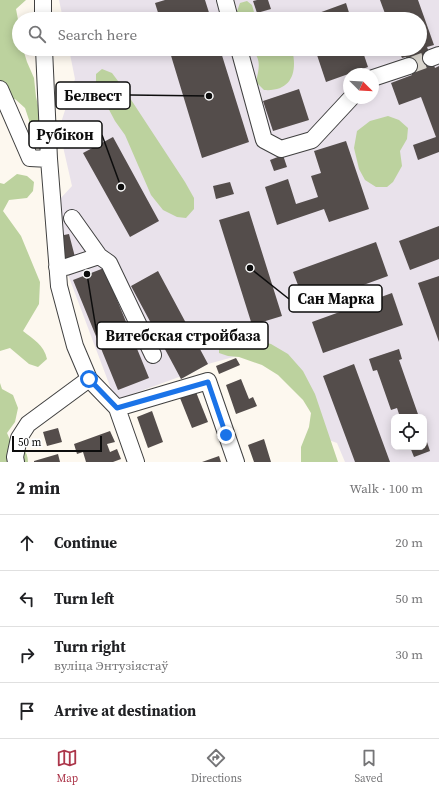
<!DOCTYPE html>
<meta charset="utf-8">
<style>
body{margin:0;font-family:"Source Serif 4",serif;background:#f2f2f2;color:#202124}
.controls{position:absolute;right:12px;bottom:12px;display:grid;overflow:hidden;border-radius:8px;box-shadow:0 2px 10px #0003}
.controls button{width:36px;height:36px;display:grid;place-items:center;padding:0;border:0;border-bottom:1px solid #e0e0e0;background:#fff;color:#202124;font:20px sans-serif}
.compass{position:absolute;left:343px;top:68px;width:36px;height:36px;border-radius:50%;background:#fff;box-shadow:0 2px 10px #0003;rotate:114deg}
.scale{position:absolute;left:12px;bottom:10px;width:90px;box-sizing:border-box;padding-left:4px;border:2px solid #0d0d0d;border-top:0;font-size:11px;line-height:14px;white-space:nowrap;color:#0d0d0d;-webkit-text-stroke:3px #fff;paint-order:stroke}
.stop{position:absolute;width:12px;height:12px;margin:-9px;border:3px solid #1a73e8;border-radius:50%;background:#fff}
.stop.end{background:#1a73e8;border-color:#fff;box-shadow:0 1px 4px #0008}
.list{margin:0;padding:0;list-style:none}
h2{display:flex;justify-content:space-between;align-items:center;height:52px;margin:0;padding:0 16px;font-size:17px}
h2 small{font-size:13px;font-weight:400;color:#757577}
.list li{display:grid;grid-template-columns:26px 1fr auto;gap:12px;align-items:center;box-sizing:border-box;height:56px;padding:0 16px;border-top:1px solid #e0e0e0}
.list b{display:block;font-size:15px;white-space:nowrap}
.list p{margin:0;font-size:13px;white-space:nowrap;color:#757577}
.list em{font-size:13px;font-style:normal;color:#757577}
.icon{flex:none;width:22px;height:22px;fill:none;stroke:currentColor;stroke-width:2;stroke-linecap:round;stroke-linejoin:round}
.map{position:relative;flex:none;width:439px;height:462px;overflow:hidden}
.search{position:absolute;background:#fff;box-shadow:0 2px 10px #0003;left:12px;right:12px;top:12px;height:44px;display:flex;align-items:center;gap:10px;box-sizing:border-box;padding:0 14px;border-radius:22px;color:#757577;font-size:15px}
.sheet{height:276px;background:#fff}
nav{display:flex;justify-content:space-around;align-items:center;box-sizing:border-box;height:56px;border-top:1px solid #e0e0e0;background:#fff;font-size:11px;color:#757577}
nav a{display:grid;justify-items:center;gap:2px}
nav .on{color:#ac364a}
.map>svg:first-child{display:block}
.industrial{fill:#e9e2eb;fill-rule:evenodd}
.forest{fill:#bcd29e}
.building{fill:#544d4b}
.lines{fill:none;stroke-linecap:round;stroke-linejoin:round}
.minor-tunnel{stroke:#d9d5cd;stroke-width:16;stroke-dasharray:16 8;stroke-linecap:butt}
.minor-casing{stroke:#404040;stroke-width:18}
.minor{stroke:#fff;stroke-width:16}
.route{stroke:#1a73e8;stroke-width:5}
.leader{fill:none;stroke:#0d0d0d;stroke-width:1.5}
.callout-dot{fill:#0d0d0d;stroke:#fff;stroke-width:1.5}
.callout{fill:#fff;stroke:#0d0d0d;stroke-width:1.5}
.callout-label{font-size:15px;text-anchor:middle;font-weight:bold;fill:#0d0d0d}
</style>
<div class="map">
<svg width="439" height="462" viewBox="0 0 439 462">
<rect width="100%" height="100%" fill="#fdf8ef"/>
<path class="industrial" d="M59,0H439V462H345L337,443L320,437L290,358L262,349L208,364L181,379L179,377L119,399L111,389L67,272L60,199L72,186L59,129L75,79L69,49H420V19H63ZM349,74H373V98H349ZM394,417H424V447H394Z"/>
<path class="forest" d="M0,0H26L16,9L19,25V49H23L27,62L34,78L36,97L41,118L39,136L36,142L29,138V120L25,108L15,99H0Z
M247,1L252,5L256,19H237L236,14L240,3Z
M251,49H292C298,73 291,92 264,90L256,82C259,68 262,59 251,49Z
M102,69L112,73L124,89L185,182L194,198V209L186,218L177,217L163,210L151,195L125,135L115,121L96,85V74Z
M388,116L399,120L408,128L407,139L400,151L402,166L393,182L387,187H376L365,180L359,169L354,148L357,131L370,121Z
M17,174L27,176L34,182L33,191L27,198L9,200L3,211L21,236L40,282L39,304L23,331C33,339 44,345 47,359L38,367L29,364L10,348L0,351V183L4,184Z
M230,339L255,340L271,344L288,354L303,371L315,394L338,462H301V447L309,427L311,413L303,400L278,375L262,365L239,357L228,356L219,353V343Z
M0,383L2,389L13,395L18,408L15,422L7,433L11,442C21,447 28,450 28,462H0Z"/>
<path class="building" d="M165,0H205L211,19H160L155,3Z
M257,0H268L271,9L257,13L253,1Z
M380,0H418L434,45L427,47L435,68L439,66V152L418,160L413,145L436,137L421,97L399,105L391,83L412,75L406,57L402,58L398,49H420V19H387Z
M346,3L351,19H305V18Z
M169,49H220L249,142L202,158Z
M315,49H362L368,67L326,82Z
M299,89L309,120L273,131L263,101Z
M113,137L159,221L130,237L83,153Z
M346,141L369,209L329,222L324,209L277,225L265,187L288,179L296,204L318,197L311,176L321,173L314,151Z
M283,155L287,167L274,171L270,160Z
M230,182L234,194L216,199L213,186Z
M249,211L282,316L252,325L219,220Z
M439,226V259L410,270L399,241Z
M69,234L75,257L65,260L59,236Z
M376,242L388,276L306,306L293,272Z
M104,268L149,378L118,390L73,280Z
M158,271L208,364L181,379L131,286Z
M439,276V342L418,283Z
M392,293L403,325L323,353L312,322Z
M399,349L402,359L399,360L419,417H400L397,408L391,410L377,370L373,371L369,359Z
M236,358L240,365L219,374L216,366Z
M354,364L390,462H355L323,376Z
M241,379L249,399L253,397L257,406L236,414L226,385Z
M196,392L208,422L192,428L180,398Z
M152,411L163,442L148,448L137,417Z
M58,428L62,442L47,446L43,432Z
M110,431L115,442L107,444L110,452L117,449L121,459L113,462H86L83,452L77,454L74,444Z
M424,433L430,451L414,457L410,447H424Z
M264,439L271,462H254L248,445Z
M58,454L60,462H34V461Z
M219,456L221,462H202Z"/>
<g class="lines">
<path class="minor-tunnel" d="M409,66L431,58"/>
<g class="minor-casing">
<path id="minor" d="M43,0V19
M225,0L230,19
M44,49L49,159L59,286L75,346L89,379L117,408L136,462
M239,49L264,140L281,149L312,140L351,98
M431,58L439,55
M373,78L409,66
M0,89L30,158L49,159
M99,256L109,263L153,355
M57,267H66L99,256L72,218
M117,408L208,381L236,462
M16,462L15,457L19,438L28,424L89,379"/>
</g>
<use href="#minor" class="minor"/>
</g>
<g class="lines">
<path class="route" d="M89,379L117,408L208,382L226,435"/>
</g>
<path class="leader" d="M209 96L130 95M121 187L102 135M250 268L289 299M87 274L97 335"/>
<g class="callout-dot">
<circle cx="209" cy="96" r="4"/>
<circle cx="121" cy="187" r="4"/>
<circle cx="250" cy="268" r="4"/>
<circle cx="87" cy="274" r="4"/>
</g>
<g class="callout">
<rect x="56" y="82" width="74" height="27" rx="4"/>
<rect x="29" y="121" width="73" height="27" rx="4"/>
<rect x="289" y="285" width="93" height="27" rx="4"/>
<rect x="97" y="322" width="171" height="27" rx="4"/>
</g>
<g class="callout-label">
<text x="93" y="101">Белвест</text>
<text x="65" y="140">Рубікон</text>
<text x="336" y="304">Сан Марка</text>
<text x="183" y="341">Витебская стройбаза</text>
</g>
</svg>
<div class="controls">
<button><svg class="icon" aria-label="locate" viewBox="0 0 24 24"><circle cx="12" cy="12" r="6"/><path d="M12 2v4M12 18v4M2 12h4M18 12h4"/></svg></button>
</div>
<svg class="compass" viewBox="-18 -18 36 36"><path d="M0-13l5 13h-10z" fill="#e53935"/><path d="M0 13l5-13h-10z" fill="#757577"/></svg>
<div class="scale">50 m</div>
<div class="stop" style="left:89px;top:379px"></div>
<div class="stop end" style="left:226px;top:435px"></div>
<div class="search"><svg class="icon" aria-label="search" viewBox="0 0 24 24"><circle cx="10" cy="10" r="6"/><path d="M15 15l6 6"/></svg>Search here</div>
</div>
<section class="sheet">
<h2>2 min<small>Walk · 100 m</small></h2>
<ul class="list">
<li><svg class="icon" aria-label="ahead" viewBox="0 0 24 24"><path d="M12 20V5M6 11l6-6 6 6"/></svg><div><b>Continue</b></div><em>20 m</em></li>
<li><svg class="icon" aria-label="left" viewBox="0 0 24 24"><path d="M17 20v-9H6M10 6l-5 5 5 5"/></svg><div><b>Turn left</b></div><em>50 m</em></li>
<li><svg class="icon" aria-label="right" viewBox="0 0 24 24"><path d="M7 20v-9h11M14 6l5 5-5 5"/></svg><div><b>Turn right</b><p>вуліца Энтузіястаў</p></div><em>30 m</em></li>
<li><svg class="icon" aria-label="arrive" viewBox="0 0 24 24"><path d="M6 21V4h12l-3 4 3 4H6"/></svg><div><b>Arrive at destination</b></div></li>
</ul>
</section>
<nav>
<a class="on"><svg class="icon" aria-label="map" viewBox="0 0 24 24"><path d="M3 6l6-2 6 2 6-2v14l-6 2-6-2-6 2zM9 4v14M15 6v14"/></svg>Map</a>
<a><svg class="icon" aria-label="directions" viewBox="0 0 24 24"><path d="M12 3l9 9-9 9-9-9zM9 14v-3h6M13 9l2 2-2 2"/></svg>Directions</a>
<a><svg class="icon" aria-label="saved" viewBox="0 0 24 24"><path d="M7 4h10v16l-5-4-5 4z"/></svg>Saved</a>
</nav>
